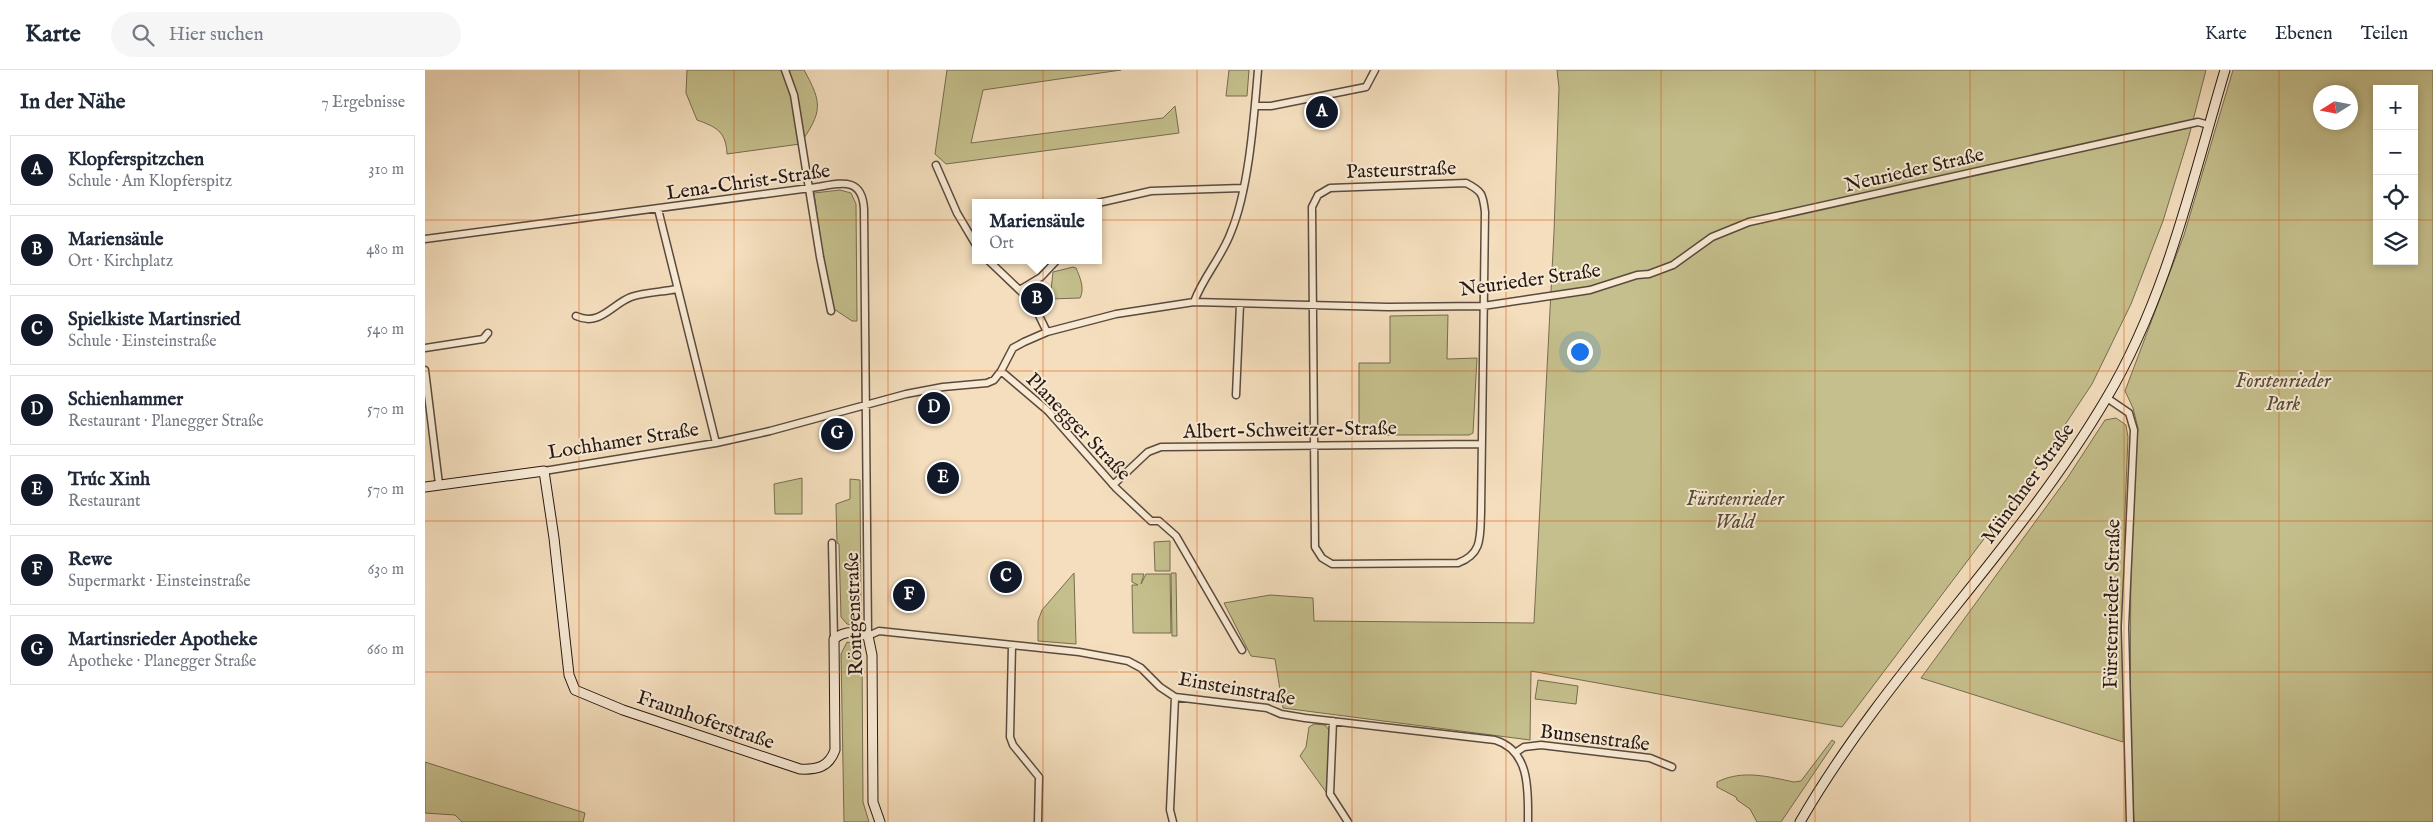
<!DOCTYPE html>
<html lang="de">
<head>
<meta charset="utf-8">
<style>
  body { margin:0; font-family:"IM FELL English",serif; background:#f6f6f7; color:#1f2937 }
  .controls { position:absolute; right:15px; top:15px; display:grid; overflow:hidden; border-radius:0px; box-shadow:0 2px 8px #0003 }
  .controls button { width:45px; height:45px; display:grid; place-items:center; padding:0; border:0; border-bottom:1px solid #e0e1e3; background:#fff; color:#1f2937; font:25px sans-serif }
  .compass { position:absolute; left:1888px; top:15px; width:45px; height:45px; border-radius:50%; background:#fff; box-shadow:0 2px 8px #0003; rotate:259deg }
  .you { position:absolute; left:1154px; top:281px; width:18px; height:18px; margin:-12px; border:4px solid #fff; border-radius:50%; background:#1a73e8; box-shadow:0 0 0 8px #1a73e833 }
  .badge { display:grid; place-items:center; width:32px; height:32px; border-radius:50%; background:#111827; color:#fff; font-size:16px; font-weight:700 }
  .pin { position:absolute; translate:-50% -50%; border:2px solid #fff; box-shadow:0 1px 5px #0006 }
  .popup { position:absolute; left:547px; top:129px; width:130px; height:65px; box-sizing:border-box; display:grid; place-content:center; border-radius:0px; background:#fff; filter:drop-shadow(0 1px 4px #0005); font-size:16px; white-space:nowrap; color:#747a83 }
  .popup b { font-size:19px; color:#1f2937 }
  .popup::after { content:''; position:absolute; left:50%; top:100%; margin-left:-10px; border:10px solid transparent; border-top-color:#fff }
  .list { margin:0; padding:0; list-style:none }
  h2 { display:flex; justify-content:space-between; align-items:center; height:65px; margin:0; padding:0 20px; font-size:21px }
  h2 small { font-size:16px; font-weight:400; color:#747a83 }
  .list li { display:grid; grid-template-columns:32px 1fr auto; gap:15px; align-items:center; box-sizing:border-box; height:70px; margin:0 10px 10px; padding:0 10px; border:1px solid #e0e1e3; border-radius:0px }
  .list b { display:block; font-size:19px; white-space:nowrap }
  .list p { margin:0; font-size:16px; white-space:nowrap; color:#747a83 }
  .list em { font-size:16px; font-style:normal; color:#747a83 }
  .icon { flex:none; width:28px; height:28px; fill:none; stroke:currentColor; stroke-width:2; stroke-linecap:round; stroke-linejoin:round }
  .map { position:relative; flex:none; width:2008px; height:752px; overflow:hidden }
  header { display:flex; align-items:center; gap:30px; box-sizing:border-box; height:70px; padding:0 25px; background:#fff; border-bottom:1px solid #e0e1e3 }
  header strong { font-size:24px }
  nav { display:flex; gap:28px; margin-inline-start:auto; font-size:18px }
  .search { width:350px; height:45px; background:#f6f6f7; display:flex; align-items:center; gap:12px; box-sizing:border-box; padding:0 18px; border-radius:28px; color:#747a83; font-size:19px }
  main { display:flex }
  aside { flex:1; background:#fff }
  .map>svg:first-child { display:block }
</style>
</head>
<body>
<header>
<strong>Karte</strong>
<div class="search"><svg class="icon" aria-label="search" viewBox="0 0 24 24"><circle cx="10" cy="10" r="6"/><path d="M15 15l6 6"/></svg>Hier suchen</div>
<nav><a>Karte</a><a>Ebenen</a><a>Teilen</a></nav>
</header>
<main>
<aside>
<h2>In der Nähe<small>7 Ergebnisse</small></h2>
<ul class="list">
<li><span class="badge">A</span><div><b>Klopferspitzchen</b><p>Schule · Am Klopferspitz</p></div><em>310 m</em></li>
<li><span class="badge">B</span><div><b>Mariensäule</b><p>Ort · Kirchplatz</p></div><em>480 m</em></li>
<li><span class="badge">C</span><div><b>Spielkiste Martinsried</b><p>Schule · Einsteinstraße</p></div><em>540 m</em></li>
<li><span class="badge">D</span><div><b>Schienhammer</b><p>Restaurant · Planegger Straße</p></div><em>570 m</em></li>
<li><span class="badge">E</span><div><b>Trúc Xinh</b><p>Restaurant</p></div><em>570 m</em></li>
<li><span class="badge">F</span><div><b>Rewe</b><p>Supermarkt · Einsteinstraße</p></div><em>630 m</em></li>
<li><span class="badge">G</span><div><b>Martinsrieder Apotheke</b><p>Apotheke · Planegger Straße</p></div><em>660 m</em></li>
</ul>
</aside>
<div class="map">
<svg width="2008" height="752" viewBox="0 0 2008 752">
  <rect width="100%" height="100%" fill="#f4debd"/>
  <filter id="stains"><feTurbulence type="fractalNoise" baseFrequency=".004" numOctaves="4"/><feColorMatrix values="0 0 0 0 .2 0 0 0 0 .09 0 0 0 0 .02 0 0 0 .5 -.17"/></filter>
  <radialGradient id="worn" r=".72"><stop offset=".6" stop-color="#630" stop-opacity="0"/><stop offset="1" stop-color="#630" stop-opacity=".3"/></radialGradient>
  <!-- green -->
  <path fill="#c4bf8c" stroke="#766c50" fill-rule="evenodd" d="M262,0H379C398,34 397,42 375,74L302,84C301,61 291,57 272,50L261,23Z
    M522,0H696L558,20L546,73L738,48L750,36L754,63L521,94L510,84Z
    M804,0H824L822,26H801Z
    M1132,0H1781L1764,66L1738,151L1706,234L1667,314L1602,412L1417,657L1106,601L1105,670L858,638L850,589L826,586L799,533L845,525L888,528L889,551L1109,553L1129,162L1134,18Z
    M1808,0H2008V752H1709L1705,671L1706,465L1713,358L1708,338L1700,321L1759,165ZM1952,19H1989V191H1952ZM1896,22H1926V52H1896Z
    M415,120L426,123L431,134L432,251H427L409,239L399,193L389,123Z
    M648,197L651,198C655,207 660,219 655,228L625,229L628,202Z
    M1023,245L1022,289L1052,288L1048,363L1044,365H934V293H965V246Z
    M1691,348L1701,355L1703,367L1700,441L1698,672L1496,608L1643,407L1680,350Z
    M377,408V444H350L349,414Z
    M425,409L435,410L436,549L428,555L422,554L416,547L414,474L412,473L411,434L425,429Z
    M745,471V501H730L729,472Z
    M649,503L651,574L613,571V551L617,540Z
    M746,503H751L752,566H747Z
    M707,504H719L716,514L721,504H745L746,563H708L707,515H713L707,512Z
    M422,572L433,574L437,584L438,732L444,752H419L416,584Z
    M1113,610L1153,616L1151,634L1110,629Z
    M889,654L900,655L904,660L903,718L901,722L875,686L881,677L884,657Z
    M1407,670L1410,672L1356,752H1332L1325,739L1312,730L1311,727L1292,717V712C1318,699 1344,707 1369,712L1376,711Z
    M0,692L160,743L158,752H37L30,745L0,743Z"/>
  <g fill="none" stroke-linecap="round" stroke-linejoin="round">
    <!-- street casing -->
    <g stroke="#5a4a3e" stroke-width="9">
      <path id="street" d="M360,0L369,25L395,187L406,241
        M830,36H846L941,17L950,0
        M511,95L532,143L551,175
        M1041,113C1057,121 1058,124 1060,142L1056,442C1055,466 1058,484 1033,493L907,494L897,488L890,477L887,137L893,125L905,118Z
        M673,133L726,121L817,118
        M233,139L291,373
        M0,169L385,118C411,115 437,103 439,139L443,566L454,561L654,582L687,588L703,591L716,598L735,617L750,627L842,638L856,644L880,648L1070,670C1106,681 1103,722 1103,752
        M563,190L608,233L622,262
        M596,219L616,207L632,190
        M769,232C778,207 797,187 806,162C824,119 829,47 833,0
        M151,246C175,257 187,234 206,227C220,222 238,222 252,219
        M0,278L58,269L63,263
        M0,300L14,414
        M576,301L623,341L691,418L726,451H734L751,466L817,580
        M811,325L815,234
        M1682,328L1704,343L1709,360L1700,557L1705,752
        M119,401L291,373L345,361L481,324L518,317L562,313L569,310L576,301L588,278L599,272L622,262L691,244L769,232L963,237L1058,236L1165,220L1212,205L1224,204L1248,195L1287,167L1324,152L1773,52L1784,55
        M688,415L723,382L736,377L1056,374
        M407,473L409,569
        M587,575L585,667L588,675L614,707L613,752
        M908,651L905,724L923,752
        M1090,683L1099,677L1116,675L1225,688L1247,697
        M748,752L745,740L750,627"/>
    </g>
    <!-- secondary casing -->
    <g stroke="#271914" stroke-width="11">
      <path id="secondary" d="M0,417L119,401L129,468L144,605L150,620L198,640L375,699C392,700 404,697 410,680L409,569C420,560 431,561 443,566L447,585L448,732L455,752
        M1375,752C1462,601 1592,480 1681,329C1741,229 1767,111 1800,0"/>
    </g>
    <!-- street -->
    <use href="#street" stroke="#f8ead4" stroke-width="6"/>
    <!-- secondary -->
    <use href="#secondary" stroke="#f8ead4" stroke-width="9"/>
  </g>
  <!-- grid -->
  <path fill="none" stroke="#d5530d" stroke-width="1" stroke-opacity="0.55" d="M154,0V752M309,0V752M463,0V752M618,0V752M772,0V752M927,0V752M1081,0V752M1236,0V752M1390,0V752M1545,0V752M1699,0V752M1854,0V752M0,150H1952M1989,150H2008M0,301H2008M0,451H2008M0,602H2008"/>
  <g text-anchor="middle" stroke-width="4" stroke-linejoin="round" paint-order="stroke">
    <!-- street labels -->
    <g font-size="20" fill="#271914" stroke="#f8ead4">
      <text transform="translate(976 99) rotate(-2)" y="7">Pasteurstraße</text>
      <text transform="translate(1489 99) rotate(-13)" y="7">Neurieder Straße</text>
      <text transform="translate(323 111) rotate(-8)" y="7">Lena-Christ-Straße</text>
      <text transform="translate(1105 209) rotate(-8)" y="7">Neurieder Straße</text>
      <text transform="translate(654 356) rotate(46)" y="7">Planegger Straße</text>
      <text transform="translate(865 359) rotate(-1)" y="7">Albert-Schweitzer-Straße</text>
      <text transform="translate(198 370) rotate(-9)" y="7">Lochhamer Straße</text>
      <text transform="translate(1602 413) rotate(-54)" y="7">Münchner Straße</text>
      <text transform="translate(1686 534) rotate(-89)" y="7">Fürstenrieder Straße</text>
      <text transform="translate(428 544) rotate(-92)" y="7">Röntgenstraße</text>
      <text transform="translate(812 618) rotate(10)" y="7">Einsteinstraße</text>
      <text transform="translate(281 649) rotate(19)" y="7">Fraunhoferstraße</text>
      <text transform="translate(1170 667) rotate(7)" y="7">Bunsenstraße</text>
    </g>
    <!-- park labels -->
    <g font-size="20" font-style="italic" fill="#564b38" stroke="#f8ead4">
      <text x="1858" y="317">Forstenrieder<tspan x="1858" dy="23">Park</tspan></text>
      <text x="1310" y="435">Fürstenrieder<tspan x="1310" dy="23">Wald</tspan></text>
    </g>
  </g>
  <rect width="100%" height="100%" filter="url(#stains)"/>
  <rect width="100%" height="100%" fill="url(#worn)"/>
</svg>
<div class="controls">
<button>+</button>
<button>−</button>
<button><svg class="icon" aria-label="locate" viewBox="0 0 24 24"><circle cx="12" cy="12" r="6"/><path d="M12 2v4M12 18v4M2 12h4M18 12h4"/></svg></button>
<button><svg class="icon" aria-label="layers" viewBox="0 0 24 24"><path d="M12 4l9 5-9 5-9-5zM3 14l9 5 9-5"/></svg></button>
</div>
<svg class="compass" viewBox="-18 -18 36 36"><path d="M0-13l5 13h-10z" fill="#e53935"/><path d="M0 13l5-13h-10z" fill="#747a83"/></svg>
<div class="you"></div>
<div class="pin badge" style="left:897px;top:42px">A</div>
<div class="pin badge" style="left:612px;top:229px">B</div>
<div class="popup"><b>Mariensäule</b>Ort</div>
<div class="pin badge" style="left:581px;top:507px">C</div>
<div class="pin badge" style="left:509px;top:338px">D</div>
<div class="pin badge" style="left:518px;top:408px">E</div>
<div class="pin badge" style="left:484px;top:525px">F</div>
<div class="pin badge" style="left:412px;top:364px">G</div>
</div>
</main>
</body>
</html>
